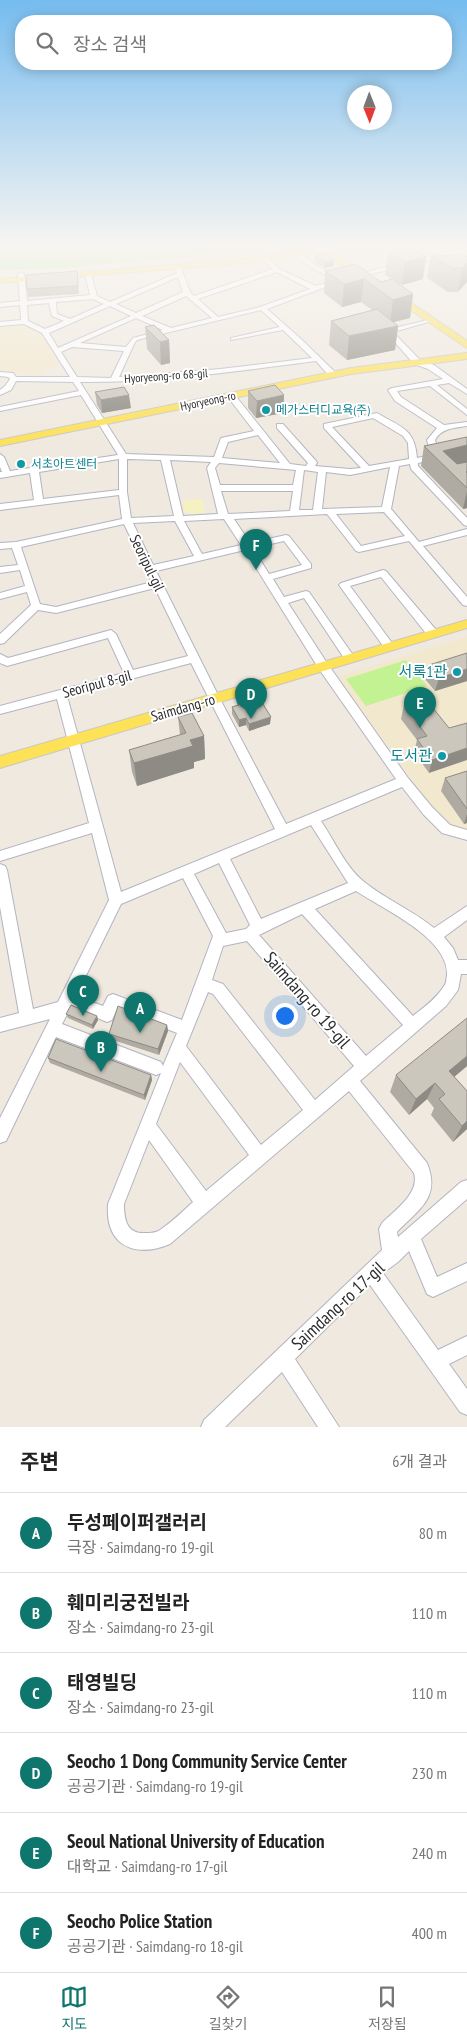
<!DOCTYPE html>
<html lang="ko">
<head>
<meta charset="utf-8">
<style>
  body { margin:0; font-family:"PT Sans Narrow","Noto Sans KR",sans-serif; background:#f6f6f6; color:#222 }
  .compass { position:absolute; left:347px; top:85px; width:45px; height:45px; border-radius:50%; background:#fff; box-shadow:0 2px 12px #0003; rotate:179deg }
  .you { position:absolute; left:284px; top:1015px; width:18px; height:18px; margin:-12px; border:4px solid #fff; border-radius:50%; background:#1a73e8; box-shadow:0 0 0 8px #1a73e833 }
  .badge { display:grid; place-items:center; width:32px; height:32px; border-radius:50%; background:#0f766e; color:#fff; font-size:16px; font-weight:700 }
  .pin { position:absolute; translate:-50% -41px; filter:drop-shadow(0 1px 2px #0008) }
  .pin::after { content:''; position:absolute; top:26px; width:18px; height:15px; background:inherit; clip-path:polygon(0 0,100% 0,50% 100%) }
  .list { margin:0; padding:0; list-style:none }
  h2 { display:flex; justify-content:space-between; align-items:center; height:65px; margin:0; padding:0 20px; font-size:21px }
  h2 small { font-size:16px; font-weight:400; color:#767676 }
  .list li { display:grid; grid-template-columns:32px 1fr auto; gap:15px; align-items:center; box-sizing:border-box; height:80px; padding:0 20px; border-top:1px solid #e0e0e0 }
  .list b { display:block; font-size:19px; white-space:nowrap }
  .list p { margin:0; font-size:16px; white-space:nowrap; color:#767676 }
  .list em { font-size:16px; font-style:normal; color:#767676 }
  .icon { flex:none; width:28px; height:28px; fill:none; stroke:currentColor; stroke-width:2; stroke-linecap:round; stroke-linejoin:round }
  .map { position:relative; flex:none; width:467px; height:1427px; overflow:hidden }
  .search { position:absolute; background:#fff; box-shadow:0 2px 12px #0003; left:15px; right:15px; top:15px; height:55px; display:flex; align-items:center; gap:12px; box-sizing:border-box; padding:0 18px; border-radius:20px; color:#767676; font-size:19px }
  .sheet { height:545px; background:#fff }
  nav { display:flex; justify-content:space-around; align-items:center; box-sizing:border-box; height:70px; border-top:1px solid #e0e0e0; background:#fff; font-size:14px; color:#767676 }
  nav a { display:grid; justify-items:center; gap:2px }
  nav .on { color:#0f766e }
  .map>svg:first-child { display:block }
</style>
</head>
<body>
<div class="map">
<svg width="467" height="1427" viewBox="0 0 467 1427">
  <rect width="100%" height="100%" fill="#efe9df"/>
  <!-- education -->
  <path fill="#f2e8cd" d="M23,324L41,333L60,365L44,370L43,376L0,371V326Z
    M467,637V832L448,826L443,821L337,677Z"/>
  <!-- green -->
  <path fill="#aeea97" d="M0,248H278L64,268L0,270Z"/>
  <!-- sand -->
  <path fill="#f6f1c0" d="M202,499L205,513L191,514L184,511L182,501Z"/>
  <!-- pitch -->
  <path fill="#c3f292" d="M406,660L427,686L366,706L346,679Z"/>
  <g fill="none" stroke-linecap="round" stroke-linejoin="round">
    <!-- minor casing -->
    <g stroke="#b3b4c2" stroke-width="2">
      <path id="minor" d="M462,248H467V251L354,278L351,276Z
        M298,252L316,266L342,279L339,282L267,309L300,338L336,373V377H330L316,361C238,371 159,383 80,382L126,454L214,457L221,438L254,431L227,396L231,394H234L290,464L306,466L308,463L277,428V424H283L316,461L317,463L315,466L350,469L361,468L324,428V424L377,413C400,427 415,428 417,458L431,455L427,440L437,428L395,401L388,390L392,388L443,379L428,369L414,364L386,332V330L432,319V321L393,332L420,360L434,365L467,389V394L449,383L437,385L467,409V415L430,386L397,391L401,397L444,425L467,422V426C454,428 442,428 435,440L440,457L439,459L418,463V466L467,518V526L464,525L411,469L410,464L399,466L391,509L419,542L467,529V535L423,546L467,597V606L463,605L409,541L359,552L356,551L327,514L234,519L250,543L286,535L289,536L311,564V568L273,579L284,597L306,591L309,592L355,658L350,662L346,661L304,598L288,603L327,663L408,778L432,807L450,825L467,830V840L442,833L424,815L402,787L321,821C334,840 345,866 363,881C385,899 412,910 434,928L467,906V920L444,937L453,948L458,960H467V974H461L458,990L446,1006L360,1081L427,1163C441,1198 419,1209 397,1232L398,1237L461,1182L467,1180V1199L421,1239L437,1277L467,1263V1281L433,1297L427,1294L409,1251L398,1262L383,1273L438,1350L467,1336V1355L449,1364L467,1389V1415L460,1412L370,1285L295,1359L339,1427H318L282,1372L225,1427H201L204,1420L382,1250L379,1229L382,1223C395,1210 420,1193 414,1173L349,1091L170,1244C134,1259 105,1245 108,1204L161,1073L156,1075L56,1037L6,1141L0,1143V1118L50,1019L0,1032V1018L19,1013L0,907V864L5,866L7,870L33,1009L58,1002L109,900L92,833L0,861V851L89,823L57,699L0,714V706L124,673L108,638L7,666L0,663V654L8,658L111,630L116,634L133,670L188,656L155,588L56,613L38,610L4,643L0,644V634L31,605L27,592L0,599V593L25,586L20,570L0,573V567L18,565L12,548L0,549V543L16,542L122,519L119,495L0,510V504L34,500L30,473L0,478V472H2L0,467V454L4,457L10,471L118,455L81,395L0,411V407L79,391L73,382L16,381L11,390L0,395V390L5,386L10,379L8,377L0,376V372L13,373L16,377H70L42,333L24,324L0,326V322L21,320L20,305L0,307V303L20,301L18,274L21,272L24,274L27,301L90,295L85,274L88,272L91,274L97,296L110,302L177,273L175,268L178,266L181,268L190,292L194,296L273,269L263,259L266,257L279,269L316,286L335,280L312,268L296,255L295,254ZM277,272L310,289L260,307L218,317L198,299ZM178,277L183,292L136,313L116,304ZM186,296L212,318L171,328L142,316ZM93,299L104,304L70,319L57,314L56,302ZM49,303L52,316L64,321L45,329L28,321L27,305ZM110,306L131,316L58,348L49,333ZM261,310L280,327L231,338V340L283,330L312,358L220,369L119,377L134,344L137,340ZM136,318L163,330L133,338L126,347L80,343ZM72,347L124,351L111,378L77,377L61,352ZM373,418L403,436L408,443L409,459L369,466L332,427ZM258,435L280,463L222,458L228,442ZM119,459V490L43,499L39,472ZM127,459L161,460L174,516L131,518L127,492ZM170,460L211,462L207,468L218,514L183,516ZM219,463L296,470L293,485H220L215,468ZM390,467L382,507L322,509L326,472L350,475ZM304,470L318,472L313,510H299ZM221,491H293L290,511L228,514ZM384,512L405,536L361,546L336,514ZM224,519L241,545L202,554L184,521ZM175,521L194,556L153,565L133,523ZM124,524L152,582L56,607L40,604L21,547ZM284,541L302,565L269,574L253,548ZM245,550L319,669L396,779L286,824L220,699L156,571ZM191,663L275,829L121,892L67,696ZM311,825L348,883L261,919L230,859ZM219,863L250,925L246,929L226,933L194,874ZM183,878L213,936L182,1020L113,994L108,996L103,1006L76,996L121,904ZM356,891C383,909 449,938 447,975C446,979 447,983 444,986C437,998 424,1007 413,1016L315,909ZM302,914L403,1025L366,1056L259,935ZM247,941L354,1066L315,1100L223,984L212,980L223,946ZM208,992L213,994L303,1110L261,1145L186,1046ZM71,1007L107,1022L112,1020L117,1009L177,1033L163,1066L161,1062L62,1024ZM180,1062L249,1155L206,1191L156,1124ZM149,1140L193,1202C183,1211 172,1222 160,1230C156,1233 150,1233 145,1233C127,1234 124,1220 124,1204Z
        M383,570L386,571L437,631L438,634L437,637H429L381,577L350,586L395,647L390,651L386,650L339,585L341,583Z"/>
    </g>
    <!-- major casing -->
    <g stroke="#c8c8c8" stroke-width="2">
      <path id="major" d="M318,248H338L329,251L368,276L361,278L321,252L256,262L0,283V279L256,258Z
        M394,295H400L467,341V348L394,299Z
        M467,353V359L351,374L0,446V440L351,368Z
        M467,620V628L0,768V756Z"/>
    </g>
    <!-- minor -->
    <use href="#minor" fill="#fff" fill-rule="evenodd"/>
    <!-- major -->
    <use href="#major" fill="#fde157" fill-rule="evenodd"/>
  </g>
  <!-- wall -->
  <path fill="#afaba3" d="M406,248L423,279L402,285L385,275L388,253Z
    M431,255L467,256L458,292H448L427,278Z
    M315,256L334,260V266L325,268L314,262Z
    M77,271L79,294L28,297L27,289Z
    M325,271L381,282L413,294L410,318L393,322L398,326L395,350L347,360L329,345L331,321L372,310L361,302L342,307L324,293Z
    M145,327L169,340L170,363L161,365L147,349Z
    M248,391L284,395L283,413L256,418L248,408Z
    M95,392L131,408L102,413L97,405Z
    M467,437V508L463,509L421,466L424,446Z
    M467,653V681L435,691L425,679L429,665Z
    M237,702L270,724L249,731L246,725L239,727L232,714V707L237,705Z
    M404,705L449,728L429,773L414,752L417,740L401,719Z
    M178,717L204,736L205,759L194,762V768L137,786L132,772L129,750L180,735Z
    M467,771V823L464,824L441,791L445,778Z
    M66,1014L97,1016L98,1020L93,1029L68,1018Z
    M167,1025L168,1031L159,1055L110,1039L109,1034Z
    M48,1058L151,1075L152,1080L145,1100L50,1063Z
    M467,1066L454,1077L467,1091V1129L453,1142L431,1115L434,1108L427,1099L409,1115L390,1092L396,1075Z"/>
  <!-- shaded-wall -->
  <path fill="#8e8b84" d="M426,257L423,279L402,285L405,262Z
    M334,260V266L325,268V262Z
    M467,263V282L458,292L462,268Z
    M364,279L361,302L342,307L344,284Z
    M413,294L410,318L390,323L393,300Z
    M398,326L395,350L347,360L349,336Z
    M169,340L170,363L161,365L160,342Z
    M129,395L131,408L102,413L101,400Z
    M284,395L283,413L256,418L257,401Z
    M467,445V465L448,469L443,451Z
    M467,491V508L463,509Z
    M467,669V681L435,691L439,678Z
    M271,717L270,724L249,731V724Z
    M246,718V725L239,727V720Z
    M204,736L205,759L194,762V768L137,786L134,763L190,740Z
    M467,748V760L429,773L432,760Z
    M467,814V823L464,824Z
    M97,1016L98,1020L93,1029L92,1025Z
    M167,1025L168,1031L159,1055L158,1049Z
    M467,1056V1066L441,1088L449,1071Z
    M151,1075L152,1080L145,1100L144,1095Z
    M435,1083L427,1099L409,1115L416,1099Z
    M467,1121V1129L453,1142L462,1126Z"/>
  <!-- building -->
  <path fill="#cbc7bd" stroke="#8e8b84" d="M406,248H411L426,257L405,262L388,253Z
    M326,254L334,260L325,262L315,256Z
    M431,255L467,256V263L462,268H452Z
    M356,264L381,282L392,279L413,294L393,300L364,279L344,284L325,271Z
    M77,271L78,286L27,289L26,275Z
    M377,309L398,326L349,336L331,321Z
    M154,325L169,340L160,342L145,327Z
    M275,385L284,395L257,401L248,391Z
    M124,387L129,395L101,400L95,392Z
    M467,437V445L443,451L457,464L467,462V471L466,472L467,473V488L424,446Z
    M467,653V669L439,678L429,665Z
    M258,696L271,717L249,724L246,718L239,720L232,707L239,705L237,702Z
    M425,698L449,728L467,723V748L432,760L417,739L427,736L404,705Z
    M192,713L204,736L190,740L193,746L134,763L129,750L186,733L178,717Z
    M467,771V809L445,778Z
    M71,1005L97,1016L92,1025L66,1014Z
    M118,1006L167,1025L158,1049L109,1034Z
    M467,1018V1056L449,1071L467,1091V1121L462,1126L439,1099L445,1094L435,1083L416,1099L396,1075Z
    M56,1039L151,1075L144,1095L48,1058Z"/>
  <!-- sky -->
  <linearGradient id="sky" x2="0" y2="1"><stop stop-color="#75bcef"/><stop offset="0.55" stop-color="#f8f5f1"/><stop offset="1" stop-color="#f8f5f1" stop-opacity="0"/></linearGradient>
  <rect width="467" height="448" fill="url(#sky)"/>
  <!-- markers -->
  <g fill="#0f9aa8" stroke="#fff" stroke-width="2">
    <circle cx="266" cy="410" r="5"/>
    <circle cx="21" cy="464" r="5"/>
    <circle cx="457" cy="672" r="5"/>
    <circle cx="442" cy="756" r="5"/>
  </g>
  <g text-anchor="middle" stroke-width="4" stroke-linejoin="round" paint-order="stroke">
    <!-- far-street labels -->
    <g font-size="12" fill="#2d2d2d" stroke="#fff">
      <text transform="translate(166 376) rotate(-4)" y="4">Hyoryeong-ro 68-gil</text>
      <text transform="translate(208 401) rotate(-12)" y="4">Hyoryeong-ro</text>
    </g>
    <!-- far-culture labels -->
    <g font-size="12" fill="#0d838f" stroke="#fff" text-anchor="start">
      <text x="276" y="414">메가스터디교육(주)</text>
      <text x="31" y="468">서초아트센터</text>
    </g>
    <!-- street labels -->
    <g font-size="15" fill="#2d2d2d" stroke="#fff">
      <text transform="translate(147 563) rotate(64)" y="5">Seoripul-gil</text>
      <text transform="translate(97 684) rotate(-15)" y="5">Seoripul 8-gil</text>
      <text transform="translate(183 708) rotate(-16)" y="5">Saimdang-ro</text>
    </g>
    <!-- culture labels -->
    <g font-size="15" fill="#0d838f" stroke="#fff" text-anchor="end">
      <text x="447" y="677">서록1관</text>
      <text x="432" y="761">도서관</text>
    </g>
    <!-- near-street labels -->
    <g font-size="18" fill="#2d2d2d" stroke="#fff">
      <text transform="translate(307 1000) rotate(49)" y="6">Saimdang-ro 19-gil</text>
      <text transform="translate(338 1306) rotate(-43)" y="6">Saimdang-ro 17-gil</text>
    </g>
  </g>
</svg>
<svg class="compass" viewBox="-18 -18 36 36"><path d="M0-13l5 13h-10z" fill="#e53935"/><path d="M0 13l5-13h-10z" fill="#767676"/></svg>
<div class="you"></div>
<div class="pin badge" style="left:140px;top:1033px">A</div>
<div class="pin badge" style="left:101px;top:1072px">B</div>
<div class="pin badge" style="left:83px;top:1016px">C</div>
<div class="pin badge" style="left:251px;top:719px">D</div>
<div class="pin badge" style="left:420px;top:728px">E</div>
<div class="pin badge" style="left:256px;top:570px">F</div>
<div class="search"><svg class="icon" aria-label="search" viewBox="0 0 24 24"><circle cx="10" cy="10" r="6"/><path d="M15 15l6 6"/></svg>장소 검색</div>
</div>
<section class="sheet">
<h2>주변<small>6개 결과</small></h2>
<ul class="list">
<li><span class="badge">A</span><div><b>두성페이퍼갤러리</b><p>극장 · Saimdang-ro 19-gil</p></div><em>80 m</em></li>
<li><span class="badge">B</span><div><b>훼미리궁전빌라</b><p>장소 · Saimdang-ro 23-gil</p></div><em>110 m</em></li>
<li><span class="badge">C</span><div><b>태영빌딩</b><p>장소 · Saimdang-ro 23-gil</p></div><em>110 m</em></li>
<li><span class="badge">D</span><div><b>Seocho 1 Dong Community Service Center</b><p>공공기관 · Saimdang-ro 19-gil</p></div><em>230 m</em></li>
<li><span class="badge">E</span><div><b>Seoul National University of Education</b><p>대학교 · Saimdang-ro 17-gil</p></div><em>240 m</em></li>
<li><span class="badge">F</span><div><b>Seocho Police Station</b><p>공공기관 · Saimdang-ro 18-gil</p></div><em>400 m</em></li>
</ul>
</section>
<nav>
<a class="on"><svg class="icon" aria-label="map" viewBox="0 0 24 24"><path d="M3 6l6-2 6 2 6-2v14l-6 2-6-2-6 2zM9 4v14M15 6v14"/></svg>지도</a>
<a><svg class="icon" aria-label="directions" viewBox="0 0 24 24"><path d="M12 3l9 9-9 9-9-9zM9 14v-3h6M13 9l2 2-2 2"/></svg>길찾기</a>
<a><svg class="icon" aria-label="saved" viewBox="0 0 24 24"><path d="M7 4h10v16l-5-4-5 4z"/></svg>저장됨</a>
</nav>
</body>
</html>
